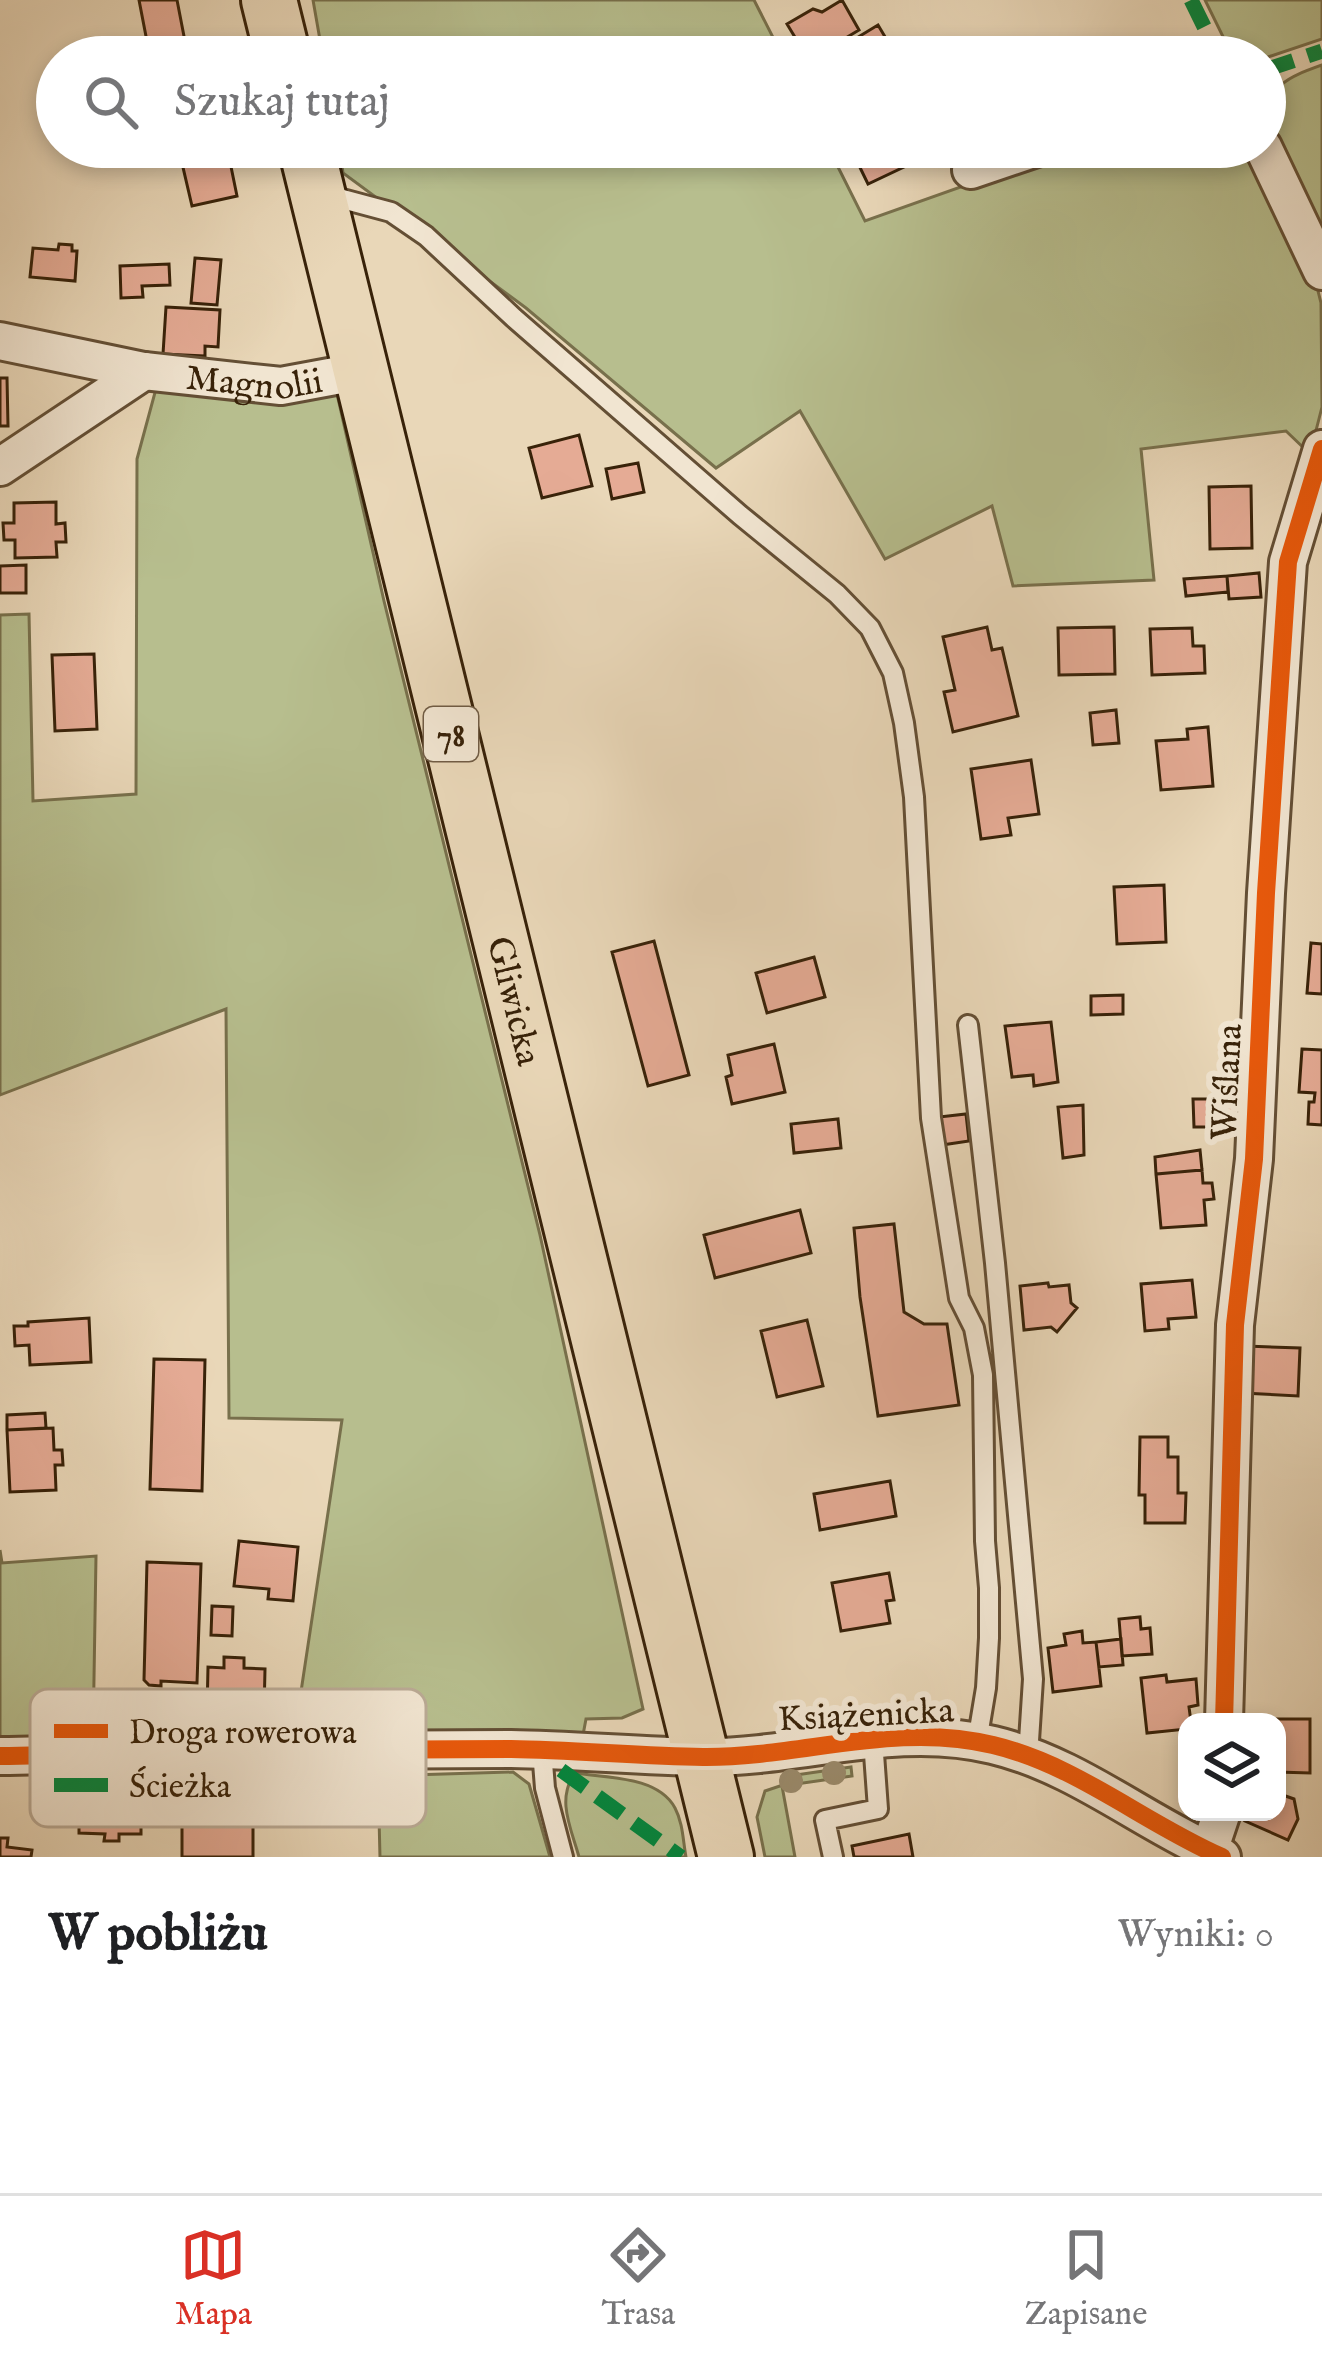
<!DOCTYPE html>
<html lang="pl">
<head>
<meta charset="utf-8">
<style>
  body { margin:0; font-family:"IM FELL English",serif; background:#f6f6f6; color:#202124 }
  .controls { position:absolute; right:36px; bottom:36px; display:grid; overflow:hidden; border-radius:24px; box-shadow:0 6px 18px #0003 }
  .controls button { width:108px; height:108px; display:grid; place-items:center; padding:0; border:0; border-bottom:3px solid #e0e0e0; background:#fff; color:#202124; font:60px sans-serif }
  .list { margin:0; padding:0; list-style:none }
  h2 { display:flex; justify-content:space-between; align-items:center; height:156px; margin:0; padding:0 48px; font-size:51px }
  h2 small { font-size:39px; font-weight:400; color:#757577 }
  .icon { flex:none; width:66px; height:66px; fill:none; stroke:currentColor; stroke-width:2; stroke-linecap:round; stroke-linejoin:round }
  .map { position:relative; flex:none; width:1322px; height:1857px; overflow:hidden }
  .search { position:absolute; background:#fff; box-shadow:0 6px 18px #0003; left:36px; right:36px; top:36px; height:132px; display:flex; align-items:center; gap:30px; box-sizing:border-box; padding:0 42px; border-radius:66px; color:#757577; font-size:45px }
  .sheet { height:336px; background:#fff }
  nav { display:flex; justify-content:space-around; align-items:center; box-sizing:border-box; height:168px; border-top:3px solid #e0e0e0; background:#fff; font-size:33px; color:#757577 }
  nav a { display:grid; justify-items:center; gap:6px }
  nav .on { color:#d93025 }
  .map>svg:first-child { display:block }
</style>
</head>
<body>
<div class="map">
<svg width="1322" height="1857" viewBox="0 0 1322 1857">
  <rect width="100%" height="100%" fill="#e9d7b8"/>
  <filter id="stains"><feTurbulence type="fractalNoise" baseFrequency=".00167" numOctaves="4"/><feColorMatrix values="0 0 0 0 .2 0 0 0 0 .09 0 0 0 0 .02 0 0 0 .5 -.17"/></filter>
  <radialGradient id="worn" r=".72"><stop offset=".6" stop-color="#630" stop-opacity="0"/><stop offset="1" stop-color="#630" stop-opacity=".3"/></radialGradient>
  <!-- green -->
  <path fill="#b7be8e" stroke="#78704c" stroke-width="3" d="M313,0H754L783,57H323Z
    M1205,0H1322V39L1265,58L1233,57Z
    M1322,65V246L1265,124C1270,84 1286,78 1322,65Z
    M339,147H828L865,221L1073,147H1255L1311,263L1321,303L1322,407L1310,454L1286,431L1141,449L1154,580L1013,586L992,506L885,559L800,411L716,468L526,308L343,173Z
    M157,385L337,394L384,601L540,1235L643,1709L622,1718L586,1719L583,1735L294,1738L342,1420L229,1418L226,1009L0,1095V615L29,614L33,801L136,794L137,459Z
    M0,1550L2,1563L96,1556L93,1740L0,1737Z
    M851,1767L852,1776L782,1786L795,1857H765L757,1817L765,1791L783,1785L782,1777Z
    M513,1772L529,1784L550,1857H380L378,1776Z
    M575,1773C607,1778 658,1776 675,1808C683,1823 683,1841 686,1857H579C571,1828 556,1799 575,1773Z"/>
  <!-- building -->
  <path fill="#e5ab95" stroke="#382209" stroke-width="3" d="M139,0H177L188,57H150Z
    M842,0L859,30L814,57H807L787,24L813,9L822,12Z
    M878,25L897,57H858L850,42Z
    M178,147H226L228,152L182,163Z
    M850,147H901L898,148L906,166L868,184Z
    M228,152L237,196L192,206L182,163Z
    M59,244L72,245V251H77L75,281L30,277L33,248L58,250Z
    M195,258L221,260L217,305L191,303Z
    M169,264L170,285L142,286L143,297L121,298L120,266Z
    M166,307L220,310L218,347L205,346V356L163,354Z
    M0,378H7L8,426H0Z
    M579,435L592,486L542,498L529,448Z
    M638,463L644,492L612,499L606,469Z
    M1251,486L1252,548L1210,549L1209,487Z
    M56,502V524L65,523L66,542H56L57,557L15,558V540H4L3,523H14V503Z
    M26,565V593H0V566Z
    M1259,573L1261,597L1229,599L1227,576Z
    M1227,576L1228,592L1186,596L1184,579Z
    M987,627L992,650L1002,648L1018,716L953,732L944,692L955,690L943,637Z
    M1114,627L1115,674L1059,675L1058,628Z
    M1192,628L1193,646H1204L1205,673L1152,675L1150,629Z
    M94,654L97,729L55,731L52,655Z
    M1116,710L1119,743L1093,745L1090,713Z
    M1208,727L1213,786L1161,790L1156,741L1188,739L1187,729Z
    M1031,760L1039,814L1008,818L1011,835L981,839L971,769Z
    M1164,885L1166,942L1117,944L1114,887Z
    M654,941L689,1075L648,1086L612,952Z
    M1311,943L1322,944V994L1307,993Z
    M814,957L825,997L767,1013L756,973Z
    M1123,995V1014L1091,1015V996Z
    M1051,1022L1058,1082L1034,1086L1033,1075L1012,1077L1005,1026Z
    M774,1044L785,1092L732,1104L726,1077L732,1075L728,1055Z
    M1302,1049L1322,1050V1125L1308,1124L1309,1102H1314L1315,1093L1299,1092Z
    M1228,1093H1247L1248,1127H1194L1193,1099H1228Z
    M1083,1105L1084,1155L1063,1158L1058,1107Z
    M966,1114L969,1141L942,1145L939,1117Z
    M838,1119L841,1148L794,1153L791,1124Z
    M1200,1150L1202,1170L1156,1174L1155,1157Z
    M1202,1170L1203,1183H1212L1214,1199L1204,1200L1206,1225L1161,1228L1156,1174Z
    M800,1210L811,1253L715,1278L704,1235Z
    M894,1224L904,1312L924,1324H947L959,1405L878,1416L860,1297L854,1228Z
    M1192,1280L1196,1317L1168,1319L1169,1329L1145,1331L1141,1284Z
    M1048,1283L1049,1287L1069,1285L1071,1303L1077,1308L1057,1332L1051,1327L1024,1330L1020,1286Z
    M89,1318L91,1362L30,1365L29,1345L15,1346L14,1326H28V1322Z
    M807,1320L823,1386L777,1397L761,1331Z
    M1245,1346L1300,1348L1298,1396L1243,1393Z
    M154,1359L205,1360L202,1491L150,1489Z
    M45,1413L46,1428L7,1430V1415Z
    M53,1428L54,1450H62L63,1465H55L56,1490L10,1492L7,1430Z
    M1140,1437H1168V1457H1178V1493H1186L1185,1523H1145V1495H1139Z
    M890,1481L896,1516L820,1530L814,1494Z
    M239,1541L298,1547L293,1601L268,1599L269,1589L234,1586Z
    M147,1562L201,1564L197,1683L161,1681V1686L149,1685L144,1680Z
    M889,1573L894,1600L886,1601L890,1623L841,1631L832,1583Z
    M212,1606L233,1607L232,1636L211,1635Z
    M1140,1617L1141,1629L1150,1628L1152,1654L1122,1656L1119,1619Z
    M1082,1631L1083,1643L1096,1642L1101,1686L1053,1692L1048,1648L1066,1645L1064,1634Z
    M1121,1639L1123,1665L1099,1667L1096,1642Z
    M224,1657L244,1658V1668L265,1669L264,1713L207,1712L208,1667L224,1668Z
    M1166,1675L1167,1682L1196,1679L1198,1705L1189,1707L1191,1722H1187V1729L1147,1733L1141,1678Z
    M1249,1719H1310V1773L1277,1772V1722H1249Z
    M79,1785H141V1834H119V1841H104L105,1834L79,1833Z
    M1277,1793L1294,1799L1298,1819L1288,1840L1245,1821L1249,1812H1277Z
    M182,1801H253V1857H182Z
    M909,1834L913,1857H854L852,1846Z
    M0,1838H8L7,1847L32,1850L31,1857H0Z"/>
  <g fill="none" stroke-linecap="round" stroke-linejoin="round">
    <!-- lane casing -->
    <g stroke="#644f35" stroke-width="24">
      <path id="lane" d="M327,198L335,197L391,212L426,236L514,318L740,515L837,594L870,628L893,673L904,723L914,797L931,1118L959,1298L974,1328L983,1375L985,1541L989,1588V1638L986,1688L977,1742
        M968,1025L995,1263L1033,1679L1028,1756
        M542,1750L545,1788L563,1857
        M833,1857L825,1820L878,1809L873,1740"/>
    </g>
    <!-- street casing -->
    <g stroke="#644f35" stroke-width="42">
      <g id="street">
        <path d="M1263,147L1322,271"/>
        <path d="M971,170L1039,147"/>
        <path id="s1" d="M0,341L144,371L281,386L362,371"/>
        <path d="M0,467L144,371"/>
        <path d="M1224,1722L1235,1325L1254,1159L1266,893L1288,562L1322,449"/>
        <path d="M0,1756C170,1753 341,1749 511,1749C575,1750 639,1756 703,1757C800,1758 895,1721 993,1745C1077,1765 1144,1823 1222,1857"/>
        <path d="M1209,1851L1222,1812"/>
      </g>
    </g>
    <!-- primary casing -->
    <g stroke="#382209" stroke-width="60">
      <g id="primary">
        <path d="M269,0L283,57"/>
        <path id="s2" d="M306,147L726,1857"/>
      </g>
    </g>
    <!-- lane -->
    <use href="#lane" stroke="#f1e5d1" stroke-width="18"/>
    <!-- street -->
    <use href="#street" stroke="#f1e5d1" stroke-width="36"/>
    <!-- primary -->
    <use href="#primary" stroke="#e9d7b8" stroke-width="54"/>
    <!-- quiet -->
    <path stroke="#00873e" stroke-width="15" stroke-dasharray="30 15" stroke-linecap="butt" d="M1191,0L1219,57
      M1265,70L1322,51
      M561,1770L681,1857"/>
    <!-- cycleway casing -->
    <g stroke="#f1e5d1" stroke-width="26">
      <path id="cycleway" d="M1224,1722L1235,1325L1254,1159L1266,893L1288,562L1322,449
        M0,1756C170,1753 341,1749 511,1749C575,1750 639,1756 703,1757C800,1758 895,1721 993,1745C1077,1765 1144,1823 1222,1857"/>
    </g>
    <!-- cycleway -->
    <use href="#cycleway" stroke="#e8590c" stroke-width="18"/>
  </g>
  <!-- trees -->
  <g fill="#99896a">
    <circle cx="834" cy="1773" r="12"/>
    <circle cx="791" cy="1781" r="12"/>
  </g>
  <g text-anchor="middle" stroke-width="12" stroke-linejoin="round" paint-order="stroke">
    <!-- shield labels -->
    <rect fill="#f1e5d1" stroke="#705c45" stroke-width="3" x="424" y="707" width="54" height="54" rx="9"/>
    <g font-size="33" font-weight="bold" fill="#382209">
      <text x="451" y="746">78</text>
    </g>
    <!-- street labels -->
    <g font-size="36" fill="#382209" stroke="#f1e5d1">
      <text dy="13" stroke="none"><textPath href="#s1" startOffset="258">Magnolii</textPath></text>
      <text dy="13" stroke="none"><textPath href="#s2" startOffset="879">Gliwicka</textPath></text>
      <text transform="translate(1225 1082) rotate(-87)" y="13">Wiślana</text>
      <text transform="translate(866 1713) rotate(-3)" y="13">Książenicka</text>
    </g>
  </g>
  <!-- legend -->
  <rect x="30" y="1689" width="396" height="138" rx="18" fill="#f1e5d1" stroke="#baaa95" stroke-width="3"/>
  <rect x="54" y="1724" width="54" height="14" fill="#e8590c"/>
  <rect x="54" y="1778" width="54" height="14" fill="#00873e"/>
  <g font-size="33" fill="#382209">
    <text x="129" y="1743">Droga rowerowa</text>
    <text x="129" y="1797">Ścieżka</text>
  </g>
  <rect width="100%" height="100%" filter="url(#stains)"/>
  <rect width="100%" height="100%" fill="url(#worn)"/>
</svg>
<div class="controls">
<button><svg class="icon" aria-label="layers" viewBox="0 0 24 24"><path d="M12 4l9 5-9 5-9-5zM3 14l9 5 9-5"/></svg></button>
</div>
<div class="search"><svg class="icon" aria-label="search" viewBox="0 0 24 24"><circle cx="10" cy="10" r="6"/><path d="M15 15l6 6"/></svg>Szukaj tutaj</div>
</div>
<section class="sheet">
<h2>W pobliżu<small>Wyniki: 0</small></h2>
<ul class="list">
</ul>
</section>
<nav>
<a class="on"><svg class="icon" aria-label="map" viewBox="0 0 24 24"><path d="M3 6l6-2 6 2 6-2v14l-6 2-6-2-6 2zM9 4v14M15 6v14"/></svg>Mapa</a>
<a><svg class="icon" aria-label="directions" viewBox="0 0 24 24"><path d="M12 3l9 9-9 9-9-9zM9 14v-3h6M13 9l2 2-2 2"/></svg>Trasa</a>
<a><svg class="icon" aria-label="saved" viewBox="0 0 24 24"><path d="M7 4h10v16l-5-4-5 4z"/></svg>Zapisane</a>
</nav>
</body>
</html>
